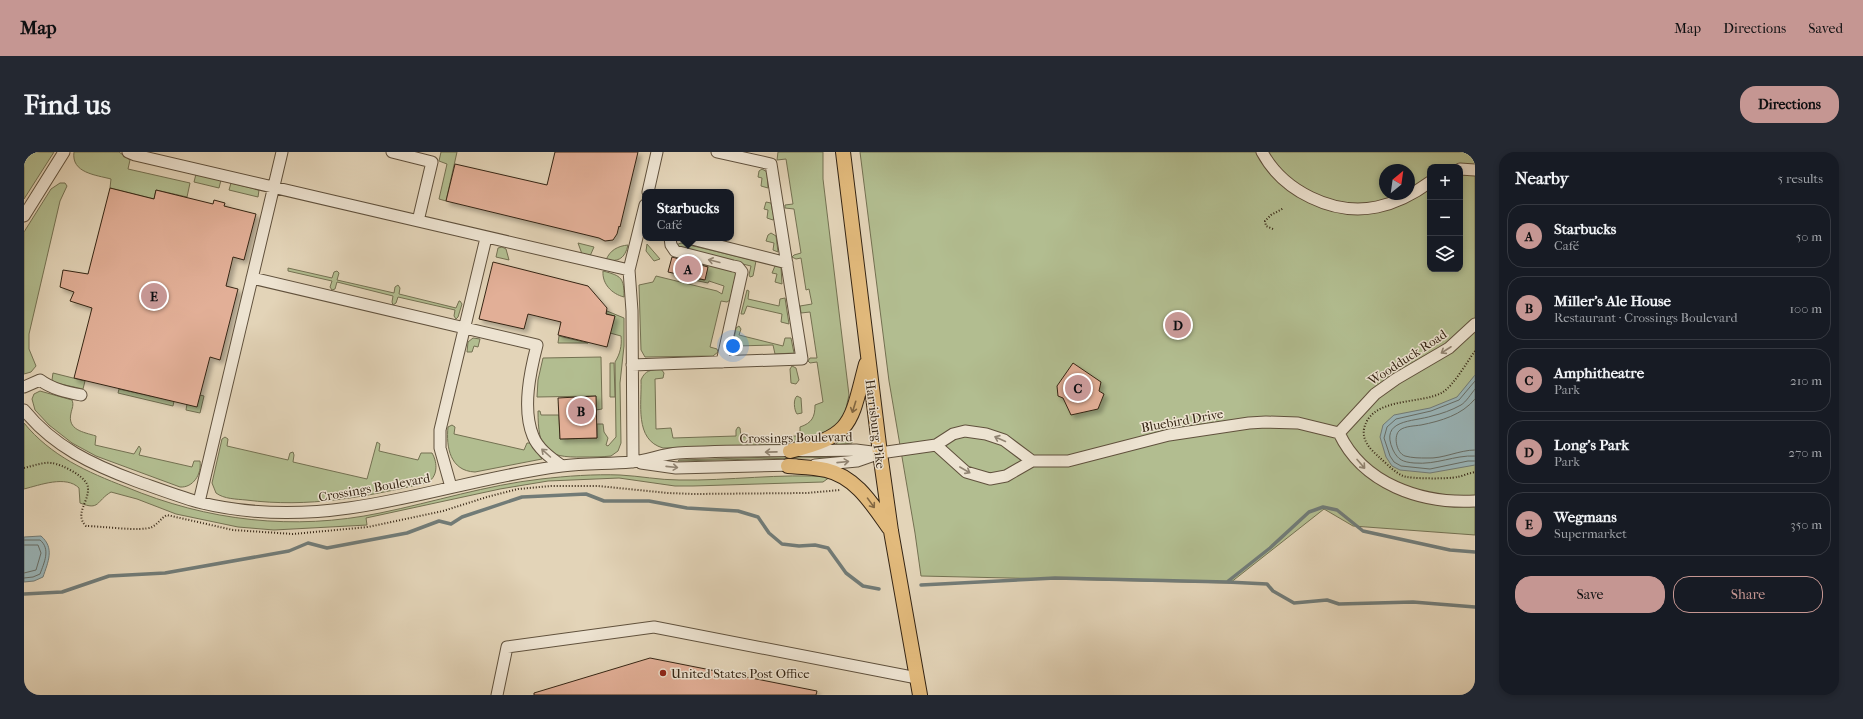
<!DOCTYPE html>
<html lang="en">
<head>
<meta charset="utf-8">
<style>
  body { margin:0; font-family:"IM FELL French Canon",serif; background:#242831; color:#f1f3f6 }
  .controls { position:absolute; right:12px; top:12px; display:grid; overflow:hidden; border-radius:8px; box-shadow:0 2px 6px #0003 }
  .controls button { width:36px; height:36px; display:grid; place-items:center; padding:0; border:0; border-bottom:1px solid #363941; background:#171b24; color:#f1f3f6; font:20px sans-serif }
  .compass { position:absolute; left:1355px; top:12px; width:36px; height:36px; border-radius:50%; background:#171b24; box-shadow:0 2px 6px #0003; rotate:29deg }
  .you { position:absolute; left:709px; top:194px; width:14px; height:14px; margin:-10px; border:3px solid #fff; border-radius:50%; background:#1a73e8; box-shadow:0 0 0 6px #1a73e833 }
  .badge { display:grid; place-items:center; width:26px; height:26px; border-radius:50%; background:#c59692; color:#111; font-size:13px; font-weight:700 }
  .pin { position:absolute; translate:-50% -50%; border:2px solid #fff; box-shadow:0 1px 4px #0006 }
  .popup { position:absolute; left:618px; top:37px; width:92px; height:52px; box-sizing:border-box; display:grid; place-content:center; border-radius:8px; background:#171b24; filter:drop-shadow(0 1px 3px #0005); font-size:13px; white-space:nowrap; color:#9ea1a6 }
  .popup b { font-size:15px; color:#f1f3f6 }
  .popup::after { content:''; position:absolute; left:50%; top:100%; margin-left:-8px; border:8px solid transparent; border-top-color:#171b24 }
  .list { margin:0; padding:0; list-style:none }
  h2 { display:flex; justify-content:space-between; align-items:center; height:52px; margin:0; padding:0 16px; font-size:17px }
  h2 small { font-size:13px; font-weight:400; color:#9ea1a6 }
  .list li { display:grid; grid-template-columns:26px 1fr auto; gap:12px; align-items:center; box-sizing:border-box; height:64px; margin:0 8px 8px; padding:0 8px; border:1px solid #363941; border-radius:16px }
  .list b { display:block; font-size:15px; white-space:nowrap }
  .list p { margin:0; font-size:13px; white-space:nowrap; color:#9ea1a6 }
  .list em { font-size:13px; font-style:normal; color:#9ea1a6 }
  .actions { display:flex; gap:8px; padding:12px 16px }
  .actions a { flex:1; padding:9px 0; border:1px solid #c59692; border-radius:16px; text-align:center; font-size:14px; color:#c59692 }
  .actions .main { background:#c59692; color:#111 }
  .icon { flex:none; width:22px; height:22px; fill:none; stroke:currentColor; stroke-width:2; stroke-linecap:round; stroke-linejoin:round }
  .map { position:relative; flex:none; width:1451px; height:543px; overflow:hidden; border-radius:16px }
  header { display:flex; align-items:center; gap:24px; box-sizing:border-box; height:56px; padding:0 20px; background:#c59692; color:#111 }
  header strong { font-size:19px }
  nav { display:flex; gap:22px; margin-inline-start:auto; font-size:14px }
  .intro { display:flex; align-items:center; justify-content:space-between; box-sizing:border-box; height:96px; padding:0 24px }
  h1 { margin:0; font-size:28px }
  .button { padding:10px 18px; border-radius:16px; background:#c59692; color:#111; font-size:14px; font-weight:700 }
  main { display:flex; gap:24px; padding:0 24px }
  aside { flex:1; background:#171b24; border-radius:16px; box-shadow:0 2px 6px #0003 }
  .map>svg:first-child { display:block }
</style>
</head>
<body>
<header>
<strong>Map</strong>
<nav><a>Map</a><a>Directions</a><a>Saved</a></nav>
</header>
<div class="intro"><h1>Find us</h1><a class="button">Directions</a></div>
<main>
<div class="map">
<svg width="1451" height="543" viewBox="0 0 1451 543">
  <defs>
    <filter id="shadow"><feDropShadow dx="3.5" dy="3.5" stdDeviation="2" flood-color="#0004"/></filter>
  </defs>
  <rect width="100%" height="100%" fill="#e3d4b8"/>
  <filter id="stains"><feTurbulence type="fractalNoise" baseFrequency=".005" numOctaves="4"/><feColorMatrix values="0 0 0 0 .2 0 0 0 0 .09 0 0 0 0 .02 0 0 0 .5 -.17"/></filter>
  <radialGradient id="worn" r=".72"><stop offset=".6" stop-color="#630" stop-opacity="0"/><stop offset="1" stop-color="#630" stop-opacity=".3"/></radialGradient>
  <!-- green -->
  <path fill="#b2bd90" stroke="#747152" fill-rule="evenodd" d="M0,0H30L0,47Z
    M50,0H95L106,8L104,17L166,31L163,45L132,38L130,47L86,36L87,27C72,23 47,21 50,0Z
    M417,0H433L422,49L415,47L423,12L415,9Z
    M754,0H799V27L825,243L820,265L805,281L768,292L753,293L639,296C610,288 618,251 617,228C621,218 627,218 637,217L640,221L639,226L631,227L632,277L647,276L649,286L712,284V278L714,275L716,276L717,285L776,284V275C788,271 791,265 791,253L799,250L793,210L786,211L784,209L786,206H793L786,160L777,161L776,154L788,152L785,137L782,138L777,106L772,107L768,105L770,103L777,101L770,57L761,56V53L769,52L762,7L753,8Z
    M836,0H1451V383L1329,374L1300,357L1206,431L897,424L891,381L865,229ZM1406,15H1436V117H1406ZM1361,18H1385V42H1361Z
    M738,17L743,20L744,36L737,34L738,26L734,25L735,19Z
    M172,22L197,28L195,36L170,30Z
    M36,31H41L43,34L36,49L5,182V197L12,214L7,220L0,222V80L27,37Z
    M207,31L235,38L234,45L205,38Z
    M742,50L747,51L750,66L749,68L743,66L744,58L740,57Z
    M747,81L752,84L754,100L749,98L750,91L742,89L744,83Z
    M554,91L570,95L566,104L558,102Z
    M657,91L732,109L729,124L726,125L725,123L727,114L655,97L652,93Z
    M623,92L636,107L630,109L622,99Z
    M604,93C601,106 595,110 582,108C586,98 594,94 604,93Z
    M478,95L482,97L485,108L472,105L474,96Z
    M664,106L709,118L712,122L706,148L703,150L697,149L686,195L693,197L694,200L689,204L621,205L617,198L615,133L629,130L632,124L693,139L698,142L700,134L685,129L684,131L660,126L661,124L680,128L684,114L663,109Z
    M751,114L757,115L758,132L751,130L753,122L748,121Z
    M264,116L308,126L310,120L313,119L315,121L313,128L370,141L371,135L374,133L376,136L375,142L432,156L435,149H436L438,152L434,165L432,167L430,164L431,158L374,145L372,151L369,153L368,150L369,144L313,130L311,137L308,138L306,135L308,129L264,119Z
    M579,119C598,124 600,126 600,145C588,142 578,132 579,119Z
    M723,138L725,139L724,147L755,154L756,147L761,146L765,172L757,170L758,162L723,154L720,162H717Z
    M583,159L600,166V194L596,231L597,291L594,299L587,304C578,305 568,305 559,305C521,306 514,297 514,259H516L517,263H535L536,287L573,286V272H579L580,280L584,286L582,293L584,294L592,285L591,210C596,202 598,194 597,184L586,181L591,164L582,162Z
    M715,174L717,177L715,183L759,194L761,186H767L770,201L751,202L749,193L713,194L712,201L707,202L712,176Z
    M535,184L564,191H534Z
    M449,186L456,187L454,195L450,194L448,200H443L444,190Z
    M577,205L578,257L572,258V244L513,245L514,228L519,206Z
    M586,211H590L591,245H586Z
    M768,214L772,216L775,228L772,232L767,231L766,217Z
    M29,221L61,229L59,237L32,231L28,228Z
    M95,237L150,249L149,254L94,241Z
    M16,239L48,248C50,253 48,256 47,261C43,278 59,280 72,284L71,293L110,302L115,294L117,297L115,303L168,315L170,309H176C178,322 169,336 156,335L72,304L48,291L25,273L11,258L8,247L10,242Z
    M176,243L180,244L176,261L162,258L163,252Z
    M773,244L777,246L778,261L773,262C770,258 769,247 773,244Z
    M0,271C27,304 63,320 102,335C183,369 270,379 356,361C410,350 463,333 517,327C543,324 570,322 596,323C616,324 635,328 655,328C705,329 756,321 806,325L799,330L669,334H651L595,326L524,329L476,337L342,366L343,373L250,378L214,375L152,362L113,347L87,340C72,349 76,359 56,351L55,336C42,323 16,333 0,337Z
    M428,273L431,275L430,282L500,298L503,291H506L518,307L451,320C426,319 422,295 424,275Z
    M825,280L827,282L828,291L811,293Z
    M201,285L204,287L203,294L264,308L266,301L269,300L270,303L269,310L343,327L353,290L356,292L355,299L394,308L397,301H408C414,311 414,326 402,331C340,345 285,356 222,348C212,347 200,347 192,341L188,331L198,287Z
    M814,303V305L654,309L655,308Z"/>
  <!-- water -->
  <path fill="#99b5b9" stroke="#717b77" d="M1451,223V313L1406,321L1376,318L1368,314L1362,305L1356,285L1359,273L1370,263L1406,256L1433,245Z
    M17,384C31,396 24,410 19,425L10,429L0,430V385Z"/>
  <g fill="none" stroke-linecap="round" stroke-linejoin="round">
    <!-- shore -->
    <path stroke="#676d66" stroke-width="1" d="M1451,229L1435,248L1407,259L1372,267L1363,275L1360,286L1366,304L1370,310L1377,314L1406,317L1444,309H1451
      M1451,237C1447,242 1442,250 1437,253C1428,258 1417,262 1408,264C1389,270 1355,267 1369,298C1374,308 1379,310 1390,311C1413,313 1430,303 1451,304
      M1451,247C1438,263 1417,269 1397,273C1391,274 1381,274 1376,278C1369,283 1372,301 1381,304C1388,306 1396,306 1403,306C1419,307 1435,298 1451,298
      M0,388H16C27,397 20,411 16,422L9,425L0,426
      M0,393H14L17,401L12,418L0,421"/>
    <!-- stream -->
    <path stroke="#717b77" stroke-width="3.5" d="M1203,430L1246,396L1285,360L1299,355L1313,358L1339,379L1426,398L1451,400
      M897,433L1031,426L1203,430L1243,432L1249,439L1270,451L1303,448L1315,452L1389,450L1451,455
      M0,442L38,440L85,424L141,421L265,399L284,391L303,396L383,381L415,369L427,372L438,365L498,345L562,342L580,349H625L663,356L714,359L734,365L745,381L758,392L775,394L791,393L804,396L822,421L839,434L855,437"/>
  </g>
  <!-- building -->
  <path fill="#e2af97" stroke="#352514" filter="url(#shadow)" d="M531,0H614L596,75L595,74L593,82L589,88L581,89L575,86L422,49L431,12L523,33Z
    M86,36L130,47L132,38L189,52L190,48L201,51L200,54L232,62L220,108L209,105L202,134L214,137L196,208L186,205L173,255L50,226L68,156L46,149L50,140L36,135L39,118L64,122Z
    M648,105L684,115L681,128L644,120Z
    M469,110L564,134L583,156L582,162L591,164L583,195L534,183L537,170L504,162L500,177L455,167Z
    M1049,211L1077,230L1075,239L1080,242L1074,257L1047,263L1039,246L1034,244L1033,234Z
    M572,244L573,286L536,287L534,246Z
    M626,506L793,539L792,543H510V541Z"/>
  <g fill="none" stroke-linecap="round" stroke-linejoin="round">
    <!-- minor casing -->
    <g stroke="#60513d" stroke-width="13">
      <path id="minor" d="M104,0L111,3L605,118
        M368,0L408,10L394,69
        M1238,0C1259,39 1309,64 1353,55C1372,51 1391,41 1406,30
        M1436,17L1451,18
        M624,40L633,0
        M0,64L40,0
        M646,86L647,93L651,99L709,114L714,115L718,120L698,210
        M664,86L763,111
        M228,126L513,193C506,220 498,257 509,284C514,297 527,306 538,314
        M608,213L778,207L747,12L693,0
        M0,235L16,228C28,237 42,240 57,243
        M0,258C30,295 69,313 112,329C132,336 153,344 174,350C222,362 276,363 325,356C397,346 466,323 538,314C561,311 584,312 607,310C623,309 638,302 654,301C713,298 773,299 832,298L856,301
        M1315,281L1351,242L1372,227L1425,196L1451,172
        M1315,281C1339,332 1397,352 1451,349
        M912,293L942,320L966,327L982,324L1008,309H1044L1145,283L1225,271L1242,270L1274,271L1315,281
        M609,310L608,159L605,118L621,53
        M617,311L652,316L772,313
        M791,313L833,309L856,301L912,293L929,282L941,279L962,282L980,288L1008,309
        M427,335L416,296V278L462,86
        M175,350L258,0
        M473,543L483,495L630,475L893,526"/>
    </g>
    <!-- major casing -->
    <g stroke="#352514" stroke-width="16">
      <path id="major" d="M819,0L856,301L867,379L896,543
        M766,299C830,283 826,272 842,212
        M764,314C776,315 790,315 802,318C832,325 848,352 865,376"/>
    </g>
    <!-- path -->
    <path stroke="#352514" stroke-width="2" stroke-dasharray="1 2" stroke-linecap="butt" d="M1249,77L1242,74L1241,69L1247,63L1260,56
      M1451,199C1443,210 1430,233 1419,240C1398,253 1347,244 1340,277C1338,289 1347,298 1355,305C1362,311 1370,320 1379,324C1385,327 1426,327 1433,325C1439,324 1445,321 1451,320
      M0,316C9,314 18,310 28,311C37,312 64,325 64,336C65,350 50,362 62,374C76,374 118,380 128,375C134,372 137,366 143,363L209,378L269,382L344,375L419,359L463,345L494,337L527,334H574L644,341L669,342L783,341L816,338"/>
    <!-- minor -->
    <use href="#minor" stroke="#ede3d1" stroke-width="11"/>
    <!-- major -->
    <use href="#major" stroke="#e2ba7c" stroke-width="14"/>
  </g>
  <!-- one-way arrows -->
  <defs><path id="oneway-shaft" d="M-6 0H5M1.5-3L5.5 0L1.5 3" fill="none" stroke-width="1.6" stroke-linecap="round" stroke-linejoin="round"/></defs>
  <g stroke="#918472">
    <use href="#oneway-shaft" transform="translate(690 109) rotate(-166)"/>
    <use href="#oneway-shaft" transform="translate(1422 198) rotate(147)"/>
    <use href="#oneway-shaft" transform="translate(976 287) rotate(-156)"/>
    <use href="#oneway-shaft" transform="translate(747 300) rotate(179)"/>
    <use href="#oneway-shaft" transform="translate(522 301) rotate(-138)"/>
    <use href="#oneway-shaft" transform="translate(819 310) rotate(-6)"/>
    <use href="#oneway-shaft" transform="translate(1337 312) rotate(49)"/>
    <use href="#oneway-shaft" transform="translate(648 315) rotate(6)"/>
    <use href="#oneway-shaft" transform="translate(941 318) rotate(30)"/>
  </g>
  <g stroke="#836843">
    <use href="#oneway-shaft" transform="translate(830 255) rotate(107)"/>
    <use href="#oneway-shaft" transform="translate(847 351) rotate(54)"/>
  </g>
  <!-- markers -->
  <circle fill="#8f2418" stroke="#ede3d1" stroke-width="1.5" cx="639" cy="521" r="4"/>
  <g text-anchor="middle" stroke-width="3" stroke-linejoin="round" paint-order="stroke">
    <!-- street labels -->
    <g font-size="13" fill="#352514" stroke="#ede3d1">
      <text transform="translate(1383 205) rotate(-33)" y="5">Woodduck Road</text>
      <text transform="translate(1158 268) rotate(-10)" y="5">Bluebird Drive</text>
      <text transform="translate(852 272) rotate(83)" y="5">Harrisburg Pike</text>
      <text transform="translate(772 285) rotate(-1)" y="5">Crossings Boulevard</text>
      <text transform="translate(350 335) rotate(-10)" y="5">Crossings Boulevard</text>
    </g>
    <!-- poi labels -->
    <g font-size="13" fill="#352514" stroke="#ede3d1" text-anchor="start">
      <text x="647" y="526">United States Post Office</text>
    </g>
  </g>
  <rect width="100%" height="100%" filter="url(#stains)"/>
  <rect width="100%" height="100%" fill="url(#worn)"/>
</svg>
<div class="controls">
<button>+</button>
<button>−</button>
<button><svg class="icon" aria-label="layers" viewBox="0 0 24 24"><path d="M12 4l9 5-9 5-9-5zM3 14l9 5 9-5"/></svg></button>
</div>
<svg class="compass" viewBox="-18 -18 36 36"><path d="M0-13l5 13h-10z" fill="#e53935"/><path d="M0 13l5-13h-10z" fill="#9ea1a6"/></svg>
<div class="you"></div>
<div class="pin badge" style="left:664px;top:117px">A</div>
<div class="popup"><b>Starbucks</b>Café</div>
<div class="pin badge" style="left:557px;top:259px">B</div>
<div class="pin badge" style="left:1054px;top:236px">C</div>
<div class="pin badge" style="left:1154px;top:173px">D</div>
<div class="pin badge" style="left:130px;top:144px">E</div>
</div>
<aside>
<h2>Nearby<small>5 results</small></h2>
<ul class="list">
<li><span class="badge">A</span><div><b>Starbucks</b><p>Café</p></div><em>50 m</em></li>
<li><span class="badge">B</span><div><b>Miller's Ale House</b><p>Restaurant · Crossings Boulevard</p></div><em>100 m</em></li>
<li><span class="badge">C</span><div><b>Amphitheatre</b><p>Park</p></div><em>210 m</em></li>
<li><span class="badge">D</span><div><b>Long's Park</b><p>Park</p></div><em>270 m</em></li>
<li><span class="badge">E</span><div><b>Wegmans</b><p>Supermarket</p></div><em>350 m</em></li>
</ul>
<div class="actions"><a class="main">Save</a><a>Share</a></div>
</aside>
</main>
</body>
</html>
